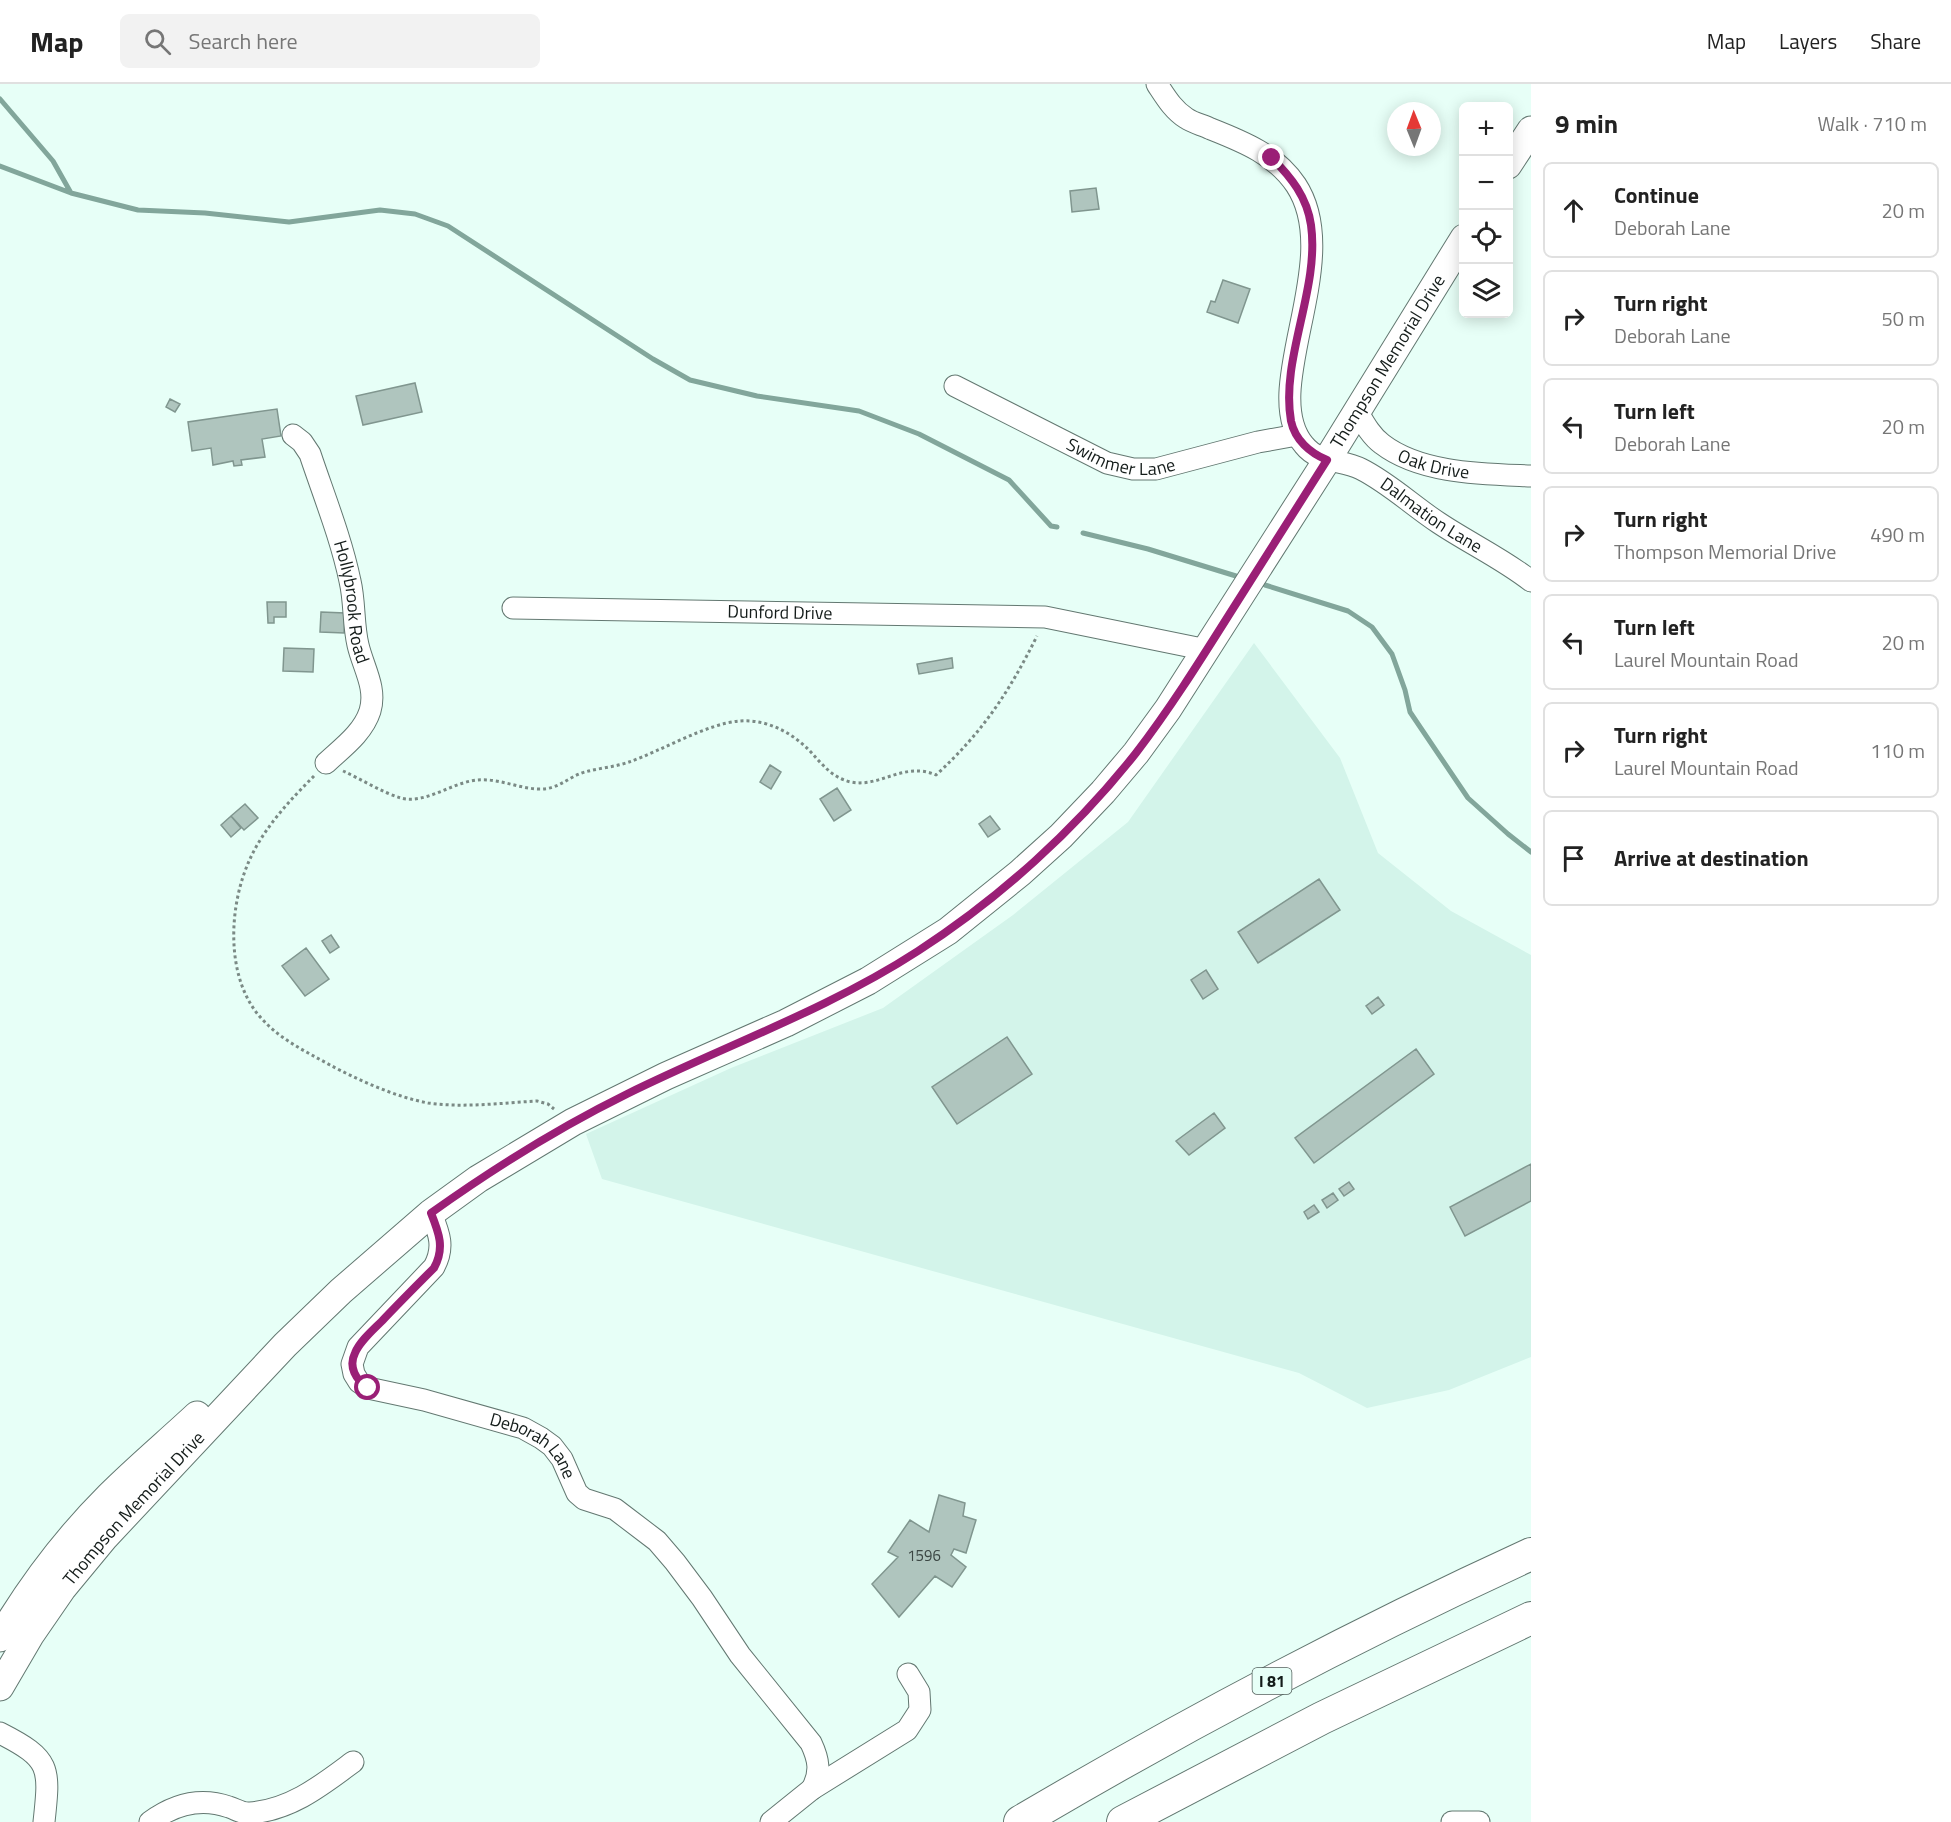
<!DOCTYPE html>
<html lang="en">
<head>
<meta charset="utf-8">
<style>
  body { margin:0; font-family:"Titillium Web",sans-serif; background:#f2f2f2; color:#222 }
  .controls { position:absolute; right:18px; top:18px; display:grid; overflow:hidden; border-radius:9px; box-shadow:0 3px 15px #0003 }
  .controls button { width:54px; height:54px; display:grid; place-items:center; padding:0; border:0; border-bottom:2px solid #e0e0e0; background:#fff; color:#222; font:30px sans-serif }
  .compass { position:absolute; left:1387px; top:18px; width:54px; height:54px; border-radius:50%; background:#fff; box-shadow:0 3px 15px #0003; rotate:359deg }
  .stop { position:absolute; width:18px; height:18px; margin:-14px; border:4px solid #9a1f76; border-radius:50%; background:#fff }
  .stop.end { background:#9a1f76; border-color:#fff; box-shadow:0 2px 6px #0008 }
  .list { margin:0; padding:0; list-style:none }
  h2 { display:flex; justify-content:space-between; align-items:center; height:78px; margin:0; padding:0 24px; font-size:26px }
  h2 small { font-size:20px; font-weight:400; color:#767676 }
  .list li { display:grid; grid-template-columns:39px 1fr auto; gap:18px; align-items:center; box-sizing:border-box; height:96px; margin:0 12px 12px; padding:0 12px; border:2px solid #e0e0e0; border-radius:9px }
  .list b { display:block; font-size:22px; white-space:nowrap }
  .list p { margin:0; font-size:20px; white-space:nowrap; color:#767676 }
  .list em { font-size:20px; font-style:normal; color:#767676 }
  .icon { flex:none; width:33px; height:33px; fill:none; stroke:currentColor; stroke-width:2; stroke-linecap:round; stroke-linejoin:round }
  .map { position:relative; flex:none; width:1531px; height:1738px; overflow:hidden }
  header { display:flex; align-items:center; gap:36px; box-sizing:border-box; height:84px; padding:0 30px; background:#fff; border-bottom:2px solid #e0e0e0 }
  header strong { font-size:28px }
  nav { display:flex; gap:33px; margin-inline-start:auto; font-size:21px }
  .search { width:420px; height:54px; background:#f2f2f2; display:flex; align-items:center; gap:15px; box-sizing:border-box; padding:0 21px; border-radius:9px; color:#767676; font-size:22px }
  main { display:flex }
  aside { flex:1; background:#fff }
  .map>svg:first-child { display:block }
</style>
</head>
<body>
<header>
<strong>Map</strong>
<div class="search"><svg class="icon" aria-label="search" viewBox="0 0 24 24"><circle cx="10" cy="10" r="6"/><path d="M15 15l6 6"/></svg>Search here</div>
<nav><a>Map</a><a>Layers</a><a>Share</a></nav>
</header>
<main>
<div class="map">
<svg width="1531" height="1738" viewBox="0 0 1531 1738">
  <rect width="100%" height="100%" fill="#e7fff7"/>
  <!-- built -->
  <path fill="#d3f4ea" d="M1254,559L1340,674L1378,769L1451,827L1531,871V1273L1449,1306L1367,1324L1299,1289L602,1095L586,1050L731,984L883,924L1013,831L1128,738Z"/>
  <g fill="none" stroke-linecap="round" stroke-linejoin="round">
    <!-- stream -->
    <path stroke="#82a69b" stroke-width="5" d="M0,15L53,77L71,109
      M0,82L71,109L138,126L205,129L289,138L380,126L415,130L448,142L653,275L690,296L757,312L859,327L919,350L1009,396L1051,442L1057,443
      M1083,449L1148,465L1236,492
      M1265,501L1348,527L1372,543L1392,570L1405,606L1410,628L1468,714L1508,750L1531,768"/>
  </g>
  <!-- building -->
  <path fill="#afc5be" stroke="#80968f" stroke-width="1.5" d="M1096,104L1099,125L1072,128L1070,107Z
    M1223,196L1250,205L1238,239L1207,228L1211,217L1215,218Z
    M415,299L422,328L363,341L356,312Z
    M170,315L180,320L175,328L166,323Z
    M277,325L281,352L262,355L265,373L241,376L242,381L234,382L233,377L213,381L211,364L192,367L188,338Z
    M267,518H286V533H274V539H268Z
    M321,528L345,529L344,549L320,548Z
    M284,564L314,565L313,588L283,587Z
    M952,574L953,584L919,590L917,580Z
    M770,681L781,688L771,705L760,698Z
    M837,704L851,726L834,737L820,715Z
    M245,720L258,734L244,746L231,732Z
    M231,732L241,744L231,753L221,741Z
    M990,732L1000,745L988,753L979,740Z
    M1319,795L1340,826L1258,879L1238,848Z
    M331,851L339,863L330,869L322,857Z
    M306,864L329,895L305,912L282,882Z
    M1206,886L1218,905L1203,915L1191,896Z
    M1378,913L1384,921L1372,930L1366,922Z
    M1007,953L1032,990L957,1040L932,1003Z
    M1416,965L1434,990L1314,1079L1295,1054Z
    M1214,1029L1225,1044L1189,1071L1176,1057Z
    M1531,1080V1117L1465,1152L1450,1123Z
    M1349,1098L1354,1105L1344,1112L1339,1105Z
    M1333,1109L1338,1116L1327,1124L1322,1116Z
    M1314,1121L1319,1128L1308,1135L1304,1128Z
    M939,1411L965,1419L963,1432L976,1436L966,1469L954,1465L951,1471L966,1483L952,1503L935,1492L899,1533L872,1500L898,1473L888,1468L910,1436L929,1448Z"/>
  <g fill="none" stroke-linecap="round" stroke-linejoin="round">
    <!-- minor casing -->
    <g stroke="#637871" stroke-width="23">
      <g id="minor">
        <path id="s1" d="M1157,0C1165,12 1173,26 1186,34C1193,39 1203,41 1211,45C1244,58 1276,71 1296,101C1346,177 1257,306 1304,361C1319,380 1342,375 1361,385C1389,399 1413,422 1439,439C1469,459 1503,475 1531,497"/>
        <path id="s2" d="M955,302L1107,379L1133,385H1156L1258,358L1297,351"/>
        <path id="s3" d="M1357,327C1364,339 1371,352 1382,360C1421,390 1484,390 1531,392"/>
        <path id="s4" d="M293,351L302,358L310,370C324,412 341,454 350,497C355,518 353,540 358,561C363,583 377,604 370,627C363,649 342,664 326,679"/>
        <path id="s5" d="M513,524L1045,533L1207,566"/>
        <path id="s6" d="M431,1129C439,1149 445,1163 434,1183L358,1263L352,1280L354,1290L359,1298L368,1304L424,1316L523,1344L541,1354L552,1362L562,1375L577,1409L584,1415L615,1425L657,1457L675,1478L702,1514L740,1571L811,1659C819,1676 821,1688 812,1705"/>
        <path d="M0,1649C51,1675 50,1683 44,1738"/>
        <path d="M150,1738C173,1721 200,1713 229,1723C236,1725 242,1730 250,1729C291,1726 322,1701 353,1678"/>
        <path d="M771,1738L812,1705L907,1646L920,1626L919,1608L908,1590"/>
        <path d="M1452,1738H1479"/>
      </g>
    </g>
    <!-- major casing -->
    <g stroke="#637871" stroke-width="29">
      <g id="major">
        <path d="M1508,81L1531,46"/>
        <path d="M0,1554C30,1503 67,1454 109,1412C137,1384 168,1358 197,1331"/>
        <path id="s7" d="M0,1603L31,1550L62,1505L105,1453L285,1261L341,1207L431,1129L478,1095L573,1038L666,992L786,939L868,897L948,847L1020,789L1061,752L1103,708L1136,669L1168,625L1327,376L1464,154"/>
      </g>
    </g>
    <!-- highway casing -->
    <g stroke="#637871" stroke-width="34">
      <path id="highway" d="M1020,1738C1186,1640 1356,1550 1531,1470
        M1123,1738L1322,1634L1531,1534"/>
    </g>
    <!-- path -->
    <path stroke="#7b8a85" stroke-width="3" stroke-dasharray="3 3" stroke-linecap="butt" d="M343,687C361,695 383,709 401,714C424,720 449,701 471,697C495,692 515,704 538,705C559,706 567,693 585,688C599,684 615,683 629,678C661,667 708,639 740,637C766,635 791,648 809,666C822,680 832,694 851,698C880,704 904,677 936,691C983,648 1009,608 1037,552
      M314,692C290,716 264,744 250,775C228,822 225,896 262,935C281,956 305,967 330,981C358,996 396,1013 428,1019C463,1024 502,1019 537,1017L548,1020L554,1025"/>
    <!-- minor -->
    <use href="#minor" stroke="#fff" stroke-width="21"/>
    <!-- major -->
    <use href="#major" stroke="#fff" stroke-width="27"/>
    <!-- highway -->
    <use href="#highway" stroke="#fff" stroke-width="32"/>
  </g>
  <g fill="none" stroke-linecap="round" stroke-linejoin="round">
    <!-- route -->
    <path stroke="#9a1f76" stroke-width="8" d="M368,1304C356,1296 348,1283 355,1269C360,1257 373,1246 382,1237C399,1219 417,1201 434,1184C445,1164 439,1149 431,1129C494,1084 558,1044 627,1010C724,962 827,926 918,867C1000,814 1076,745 1136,669C1169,626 1198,580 1227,534C1260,482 1293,429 1327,376C1310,369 1295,356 1291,337C1280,275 1320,205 1311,141C1307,113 1291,93 1272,74"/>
  </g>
  <g text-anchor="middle" stroke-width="5" stroke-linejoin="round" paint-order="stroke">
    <!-- number labels -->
    <g font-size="15" fill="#3b4643">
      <text x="924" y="1477">1596</text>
    </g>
    <!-- shield labels -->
    <rect fill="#e7fff7" stroke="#53605c" stroke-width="1.5" x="1252.5" y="1584" width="39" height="26" rx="4.5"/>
    <g font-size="16" font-weight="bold" fill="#141c1a">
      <text x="1272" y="1603">I 81</text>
    </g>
    <!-- street labels -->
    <g font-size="18" fill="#141c1a" stroke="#e7fff7">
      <text dy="6" stroke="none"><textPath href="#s7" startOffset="1959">Thompson Memorial Drive</textPath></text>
      <text dy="6" stroke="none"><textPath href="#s2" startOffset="183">Swimmer Lane</textPath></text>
      <text dy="6" stroke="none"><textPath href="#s3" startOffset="98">Oak Drive</textPath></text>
      <text dy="6" stroke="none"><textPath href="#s1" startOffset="591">Dalmation Lane</textPath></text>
      <text dy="6" stroke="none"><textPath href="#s4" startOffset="180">Hollybrook Road</textPath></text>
      <text dy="6" stroke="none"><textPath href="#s5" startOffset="267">Dunford Drive</textPath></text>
      <text dy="6" stroke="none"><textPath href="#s6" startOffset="394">Deborah Lane</textPath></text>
      <text dy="6" stroke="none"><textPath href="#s7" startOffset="224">Thompson Memorial Drive</textPath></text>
    </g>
  </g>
</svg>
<div class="controls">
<button>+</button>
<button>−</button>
<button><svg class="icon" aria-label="locate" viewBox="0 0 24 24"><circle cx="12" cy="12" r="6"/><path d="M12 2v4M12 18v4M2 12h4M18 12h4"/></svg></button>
<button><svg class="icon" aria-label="layers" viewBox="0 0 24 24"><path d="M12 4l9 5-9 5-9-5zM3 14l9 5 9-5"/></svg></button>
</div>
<svg class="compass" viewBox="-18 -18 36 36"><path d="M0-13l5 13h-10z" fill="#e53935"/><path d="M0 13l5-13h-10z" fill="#767676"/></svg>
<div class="stop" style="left:368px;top:1304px"></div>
<div class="stop end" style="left:1272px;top:74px"></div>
</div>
<aside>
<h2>9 min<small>Walk · 710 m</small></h2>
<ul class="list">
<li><svg class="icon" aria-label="ahead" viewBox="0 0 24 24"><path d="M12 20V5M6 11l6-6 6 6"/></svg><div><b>Continue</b><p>Deborah Lane</p></div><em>20 m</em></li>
<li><svg class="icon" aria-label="right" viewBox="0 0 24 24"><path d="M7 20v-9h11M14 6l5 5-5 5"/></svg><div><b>Turn right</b><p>Deborah Lane</p></div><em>50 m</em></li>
<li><svg class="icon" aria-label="left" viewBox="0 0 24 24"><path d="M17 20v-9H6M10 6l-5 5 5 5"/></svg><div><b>Turn left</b><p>Deborah Lane</p></div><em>20 m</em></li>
<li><svg class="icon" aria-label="right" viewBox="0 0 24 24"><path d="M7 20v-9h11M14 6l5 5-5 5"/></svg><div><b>Turn right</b><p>Thompson Memorial Drive</p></div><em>490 m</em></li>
<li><svg class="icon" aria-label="left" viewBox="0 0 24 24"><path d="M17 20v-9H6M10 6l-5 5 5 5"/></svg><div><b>Turn left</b><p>Laurel Mountain Road</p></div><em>20 m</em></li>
<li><svg class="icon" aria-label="right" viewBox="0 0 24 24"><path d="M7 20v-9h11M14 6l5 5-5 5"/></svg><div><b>Turn right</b><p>Laurel Mountain Road</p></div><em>110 m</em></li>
<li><svg class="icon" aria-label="arrive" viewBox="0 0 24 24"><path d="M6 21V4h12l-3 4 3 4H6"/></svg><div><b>Arrive at destination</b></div></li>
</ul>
</aside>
</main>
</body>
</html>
